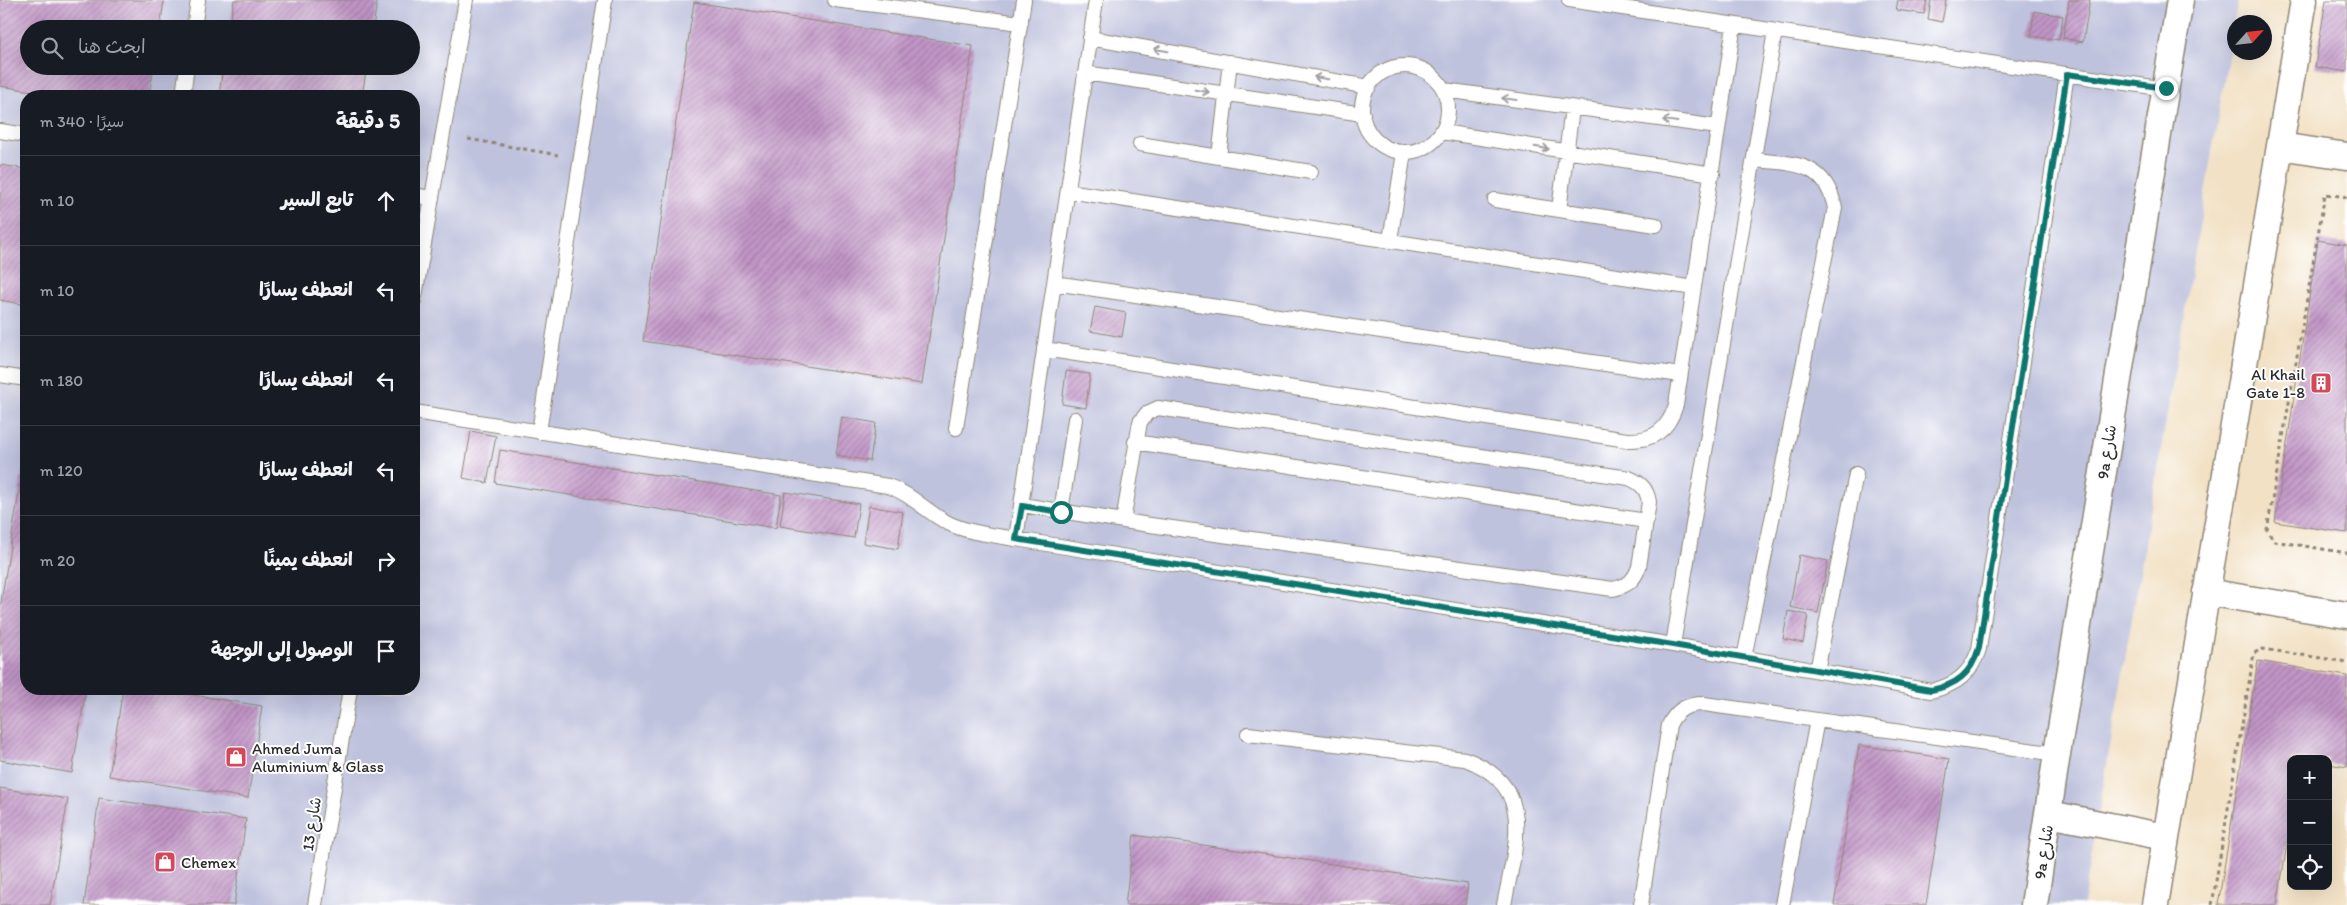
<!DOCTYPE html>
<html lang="ar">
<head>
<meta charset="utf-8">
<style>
  body { margin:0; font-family:Itim,"Playpen Sans Arabic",sans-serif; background:#242831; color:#f1f3f6; direction:rtl }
  .controls { position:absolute; right:15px; bottom:15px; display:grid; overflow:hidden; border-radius:10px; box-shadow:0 5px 20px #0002 }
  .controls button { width:45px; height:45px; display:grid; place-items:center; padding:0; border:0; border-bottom:1px solid #363941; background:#171b24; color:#f1f3f6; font:25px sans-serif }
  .compass { position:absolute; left:2227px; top:15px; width:45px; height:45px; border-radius:50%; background:#171b24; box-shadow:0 5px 20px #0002; rotate:63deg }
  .stop { position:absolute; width:15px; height:15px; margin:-11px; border:4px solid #0f766e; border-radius:50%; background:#fff }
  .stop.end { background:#0f766e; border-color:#fff; box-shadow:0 1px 5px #0008 }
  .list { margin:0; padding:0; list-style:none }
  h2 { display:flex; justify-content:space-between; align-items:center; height:65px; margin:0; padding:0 20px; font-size:21px }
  h2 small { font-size:16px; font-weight:400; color:#9ea1a6 }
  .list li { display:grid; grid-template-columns:32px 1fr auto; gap:15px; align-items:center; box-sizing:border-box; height:90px; padding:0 20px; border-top:1px solid #363941 }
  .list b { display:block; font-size:19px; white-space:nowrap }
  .list em { font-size:16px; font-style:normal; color:#9ea1a6 }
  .icon { flex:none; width:28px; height:28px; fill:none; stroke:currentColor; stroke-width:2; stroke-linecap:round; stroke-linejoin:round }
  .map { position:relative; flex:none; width:2347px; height:905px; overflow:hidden; direction:ltr }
  .search { position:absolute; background:#171b24; box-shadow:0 5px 20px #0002; left:20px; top:20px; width:400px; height:55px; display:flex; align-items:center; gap:12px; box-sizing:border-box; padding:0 18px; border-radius:28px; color:#9ea1a6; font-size:19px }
  .panel { position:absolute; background:#171b24; box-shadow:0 5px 20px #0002; left:20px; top:90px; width:400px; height:605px; border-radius:20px; direction:rtl }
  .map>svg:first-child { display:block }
</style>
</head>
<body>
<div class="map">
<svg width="2347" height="905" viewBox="0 0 2347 905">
  <defs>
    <pattern id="building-hatch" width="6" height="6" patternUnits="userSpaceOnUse" patternTransform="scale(1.25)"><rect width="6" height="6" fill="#c195c6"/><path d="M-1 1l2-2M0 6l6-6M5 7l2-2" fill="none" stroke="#9d7aa1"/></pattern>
  </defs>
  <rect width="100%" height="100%" fill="#fff"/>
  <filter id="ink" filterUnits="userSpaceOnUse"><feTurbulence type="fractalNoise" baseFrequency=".02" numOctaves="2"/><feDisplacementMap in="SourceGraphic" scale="10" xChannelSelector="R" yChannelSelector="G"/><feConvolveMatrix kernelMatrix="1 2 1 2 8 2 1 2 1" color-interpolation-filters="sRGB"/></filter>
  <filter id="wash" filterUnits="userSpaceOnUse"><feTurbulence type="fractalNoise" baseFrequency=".0096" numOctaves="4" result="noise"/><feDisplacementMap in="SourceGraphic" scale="20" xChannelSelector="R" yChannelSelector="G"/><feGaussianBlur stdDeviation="1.12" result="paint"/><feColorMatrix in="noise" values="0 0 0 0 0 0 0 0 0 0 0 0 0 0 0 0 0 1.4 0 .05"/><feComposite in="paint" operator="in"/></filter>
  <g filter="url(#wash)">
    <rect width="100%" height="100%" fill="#f2e1c4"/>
    <!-- industrial -->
    <path fill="#bfc2dd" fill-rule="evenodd" d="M0,0H2238L2083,905H0ZM29,29H411V66H29ZM26,96H414V689H26Z"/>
    <g id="blocks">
      <!-- building -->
      <path fill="url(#building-hatch)" d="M0,0H164L160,29H29V66H154L149,96H64L0,86Z
        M234,0H377L373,29H229Z
        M1898,0L1927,1L1924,14L1896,10Z
        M1931,0H1946L1942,22L1928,19Z
        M2069,0H2090L2083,42L2063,38Z
        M2326,0H2347V72L2315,67Z
        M694,2L973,46L922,384L643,341Z
        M2034,11L2063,16L2059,40L2031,36Z
        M223,66H367L362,96H219Z
        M0,165L26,169V305L0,300Z
        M2318,240L2347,245V533L2275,522Z
        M1095,307L1126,313L1122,337L1090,331Z
        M1066,371L1090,374L1086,408L1062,404Z
        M842,417L876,423L870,461L836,455Z
        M471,431L496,436L487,483L463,478Z
        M500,450L781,495L776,528L495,483Z
        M24,462H26V689H86L72,773L0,760V608Z
        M785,492L859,504L854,538L780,526Z
        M869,506L903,512L898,549L863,543Z
        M1799,555L1828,561L1818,613L1790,607Z
        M1788,611L1808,615L1803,643L1783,639Z
        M2258,661L2347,676V767L2328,764V759H2291V820L2277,905H2218Z
        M123,689H170L169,691L262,706L248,798L109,776Z
        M1859,745L1949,759L1926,905H1834Z
        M0,788L68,799L50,905H0Z
        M99,798L246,819L234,905H84Z
        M1134,835L1468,884L1465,905H1125Z"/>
    </g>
  </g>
  <g filter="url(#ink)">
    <use href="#blocks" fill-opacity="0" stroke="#8e8678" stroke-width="1"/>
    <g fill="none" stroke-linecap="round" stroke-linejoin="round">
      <!-- service casing -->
      <g stroke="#8e8678" stroke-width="16">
        <path id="service" d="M835,0L1021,23
          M1569,0L2166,89
          M194,29L198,0
          M1090,38L1369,87
          M1362 109a43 43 0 1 1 86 0a43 43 0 1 1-86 0Z
          M1085,73L1363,114
          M1444,90L1718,127
          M183,96L187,66
          M0,131L26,135
          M1442,132L1713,174
          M1140,144L1311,172
          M1219,157L1230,62
          M1068,191L1694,288
          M414,195L431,198
          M1495,200L1656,225
          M1559,210L1572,108
          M1390,240L1404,153
          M1054,283L1680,375
          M414,302L466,0
          M1044,349L1627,440C1654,441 1668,430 1676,405L1734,25
          M0,375L26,379
          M414,412L888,486C912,494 926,512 948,523C968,533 994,535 1016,539L1673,645L1931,691C1956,685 1971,674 1979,649L2067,74
          M956,428L1024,0
          M539,432L605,0
          M1135,442L1646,521
          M1022,505L1143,524L1613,589C1627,586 1634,581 1639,567L1649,502C1647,489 1641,483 1629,478L1158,408L1147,413L1140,422L1123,521
          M1061,512L1075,419
          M1016,539L1096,0
          M1673,645L1775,31
          M1744,658L1835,208C1825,161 1794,164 1754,160
          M1817,671L1856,474
          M1248,734L1465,759C1538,786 1515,846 1504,905
          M315,905L350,689
          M1641,905L1669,725C1677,709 1687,704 1704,704L2057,754
          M1782,905L1817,720"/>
      </g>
      <!-- minor casing -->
      <g stroke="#8e8678" stroke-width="29">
        <path id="minor" d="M2280,146L2347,156
          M2206,592L2347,615
          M2049,814L2165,837
          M2034,905L2057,754L2180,0
          M2155,905L2304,0"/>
      </g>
      <!-- path -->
      <path stroke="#8e8678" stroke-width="3" stroke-dasharray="4 4" stroke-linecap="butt" d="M468,139L558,155
        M2347,197L2325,194L2267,530L2274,541L2347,553
        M2212,905L2254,653L2263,649L2347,662"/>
      <!-- service -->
      <use href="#service" stroke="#fff" stroke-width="14"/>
      <!-- minor -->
      <use href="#minor" stroke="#fff" stroke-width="26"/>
    </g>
    <!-- one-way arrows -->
    <defs><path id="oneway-shaft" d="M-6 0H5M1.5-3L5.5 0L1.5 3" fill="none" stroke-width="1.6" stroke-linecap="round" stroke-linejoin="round" transform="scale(1.25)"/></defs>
    <g stroke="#a0a0a0">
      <use href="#oneway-shaft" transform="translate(1161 50) rotate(-170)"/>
      <use href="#oneway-shaft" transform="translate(1321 78) rotate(-170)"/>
      <use href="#oneway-shaft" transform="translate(1202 91) rotate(9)"/>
      <use href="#oneway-shaft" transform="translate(1509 99) rotate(-172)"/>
      <use href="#oneway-shaft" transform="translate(1670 121) rotate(-172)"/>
      <use href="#oneway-shaft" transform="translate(1542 148) rotate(9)"/>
    </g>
  </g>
  <g fill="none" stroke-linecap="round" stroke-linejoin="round" filter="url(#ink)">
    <!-- route -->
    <path stroke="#0f766e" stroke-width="6" d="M1061,512L1022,506L1016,539L1673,645L1931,690C1957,685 1971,674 1979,648L2067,74L2166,88"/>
  </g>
  <!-- icons -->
  <defs>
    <g id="building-square" transform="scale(1.125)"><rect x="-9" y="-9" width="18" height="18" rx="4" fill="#d1495b" stroke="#fff"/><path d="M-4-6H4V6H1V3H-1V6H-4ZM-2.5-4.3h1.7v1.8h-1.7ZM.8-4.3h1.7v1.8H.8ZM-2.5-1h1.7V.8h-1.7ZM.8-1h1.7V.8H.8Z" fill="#fff"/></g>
    <g id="shop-square" transform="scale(1.125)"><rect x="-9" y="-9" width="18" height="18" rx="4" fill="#d1495b" stroke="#fff"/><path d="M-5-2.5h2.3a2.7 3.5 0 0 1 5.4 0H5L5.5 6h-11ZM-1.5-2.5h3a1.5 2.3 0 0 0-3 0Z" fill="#fff"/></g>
  </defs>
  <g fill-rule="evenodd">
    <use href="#building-square" x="2321" y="383"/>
    <use href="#shop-square" x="236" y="757"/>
    <use href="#shop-square" x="165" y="862"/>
  </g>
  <g text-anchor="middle" stroke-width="4" stroke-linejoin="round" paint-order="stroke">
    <!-- poi labels -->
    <g font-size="16" fill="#2b2b2b" stroke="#fff" text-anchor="start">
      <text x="2305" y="380" text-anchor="end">Al Khail<tspan x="2305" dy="18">Gate 1-8</tspan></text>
      <text x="252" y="754">Ahmed Juma<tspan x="252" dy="18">Aluminium &amp; Glass</tspan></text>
      <text x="181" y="868">Chemex</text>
    </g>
    <!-- street labels -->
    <g font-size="16" fill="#2b2b2b" stroke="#fff">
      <text transform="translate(2106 452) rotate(-81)" y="6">9a شارع</text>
      <text transform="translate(311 824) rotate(-81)" y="6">شارع 13</text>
      <text transform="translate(2043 852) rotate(-81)" y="6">9a شارع</text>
    </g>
  </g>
</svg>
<div class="controls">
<button>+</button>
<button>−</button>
<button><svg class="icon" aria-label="locate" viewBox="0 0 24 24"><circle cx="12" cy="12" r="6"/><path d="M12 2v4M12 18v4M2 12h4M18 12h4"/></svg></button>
</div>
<svg class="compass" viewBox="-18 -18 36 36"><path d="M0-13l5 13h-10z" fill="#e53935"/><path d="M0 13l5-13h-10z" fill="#9ea1a6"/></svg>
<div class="stop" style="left:1061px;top:512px"></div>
<div class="stop end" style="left:2166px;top:88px"></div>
<div class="search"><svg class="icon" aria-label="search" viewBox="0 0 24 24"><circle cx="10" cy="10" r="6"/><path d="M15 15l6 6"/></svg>ابحث هنا</div>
<section class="panel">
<h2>5 دقيقة<small>سيرًا · 340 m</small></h2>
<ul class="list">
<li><svg class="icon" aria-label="ahead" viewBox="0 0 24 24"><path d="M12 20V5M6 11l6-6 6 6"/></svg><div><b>تابع السير</b></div><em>10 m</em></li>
<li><svg class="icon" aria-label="left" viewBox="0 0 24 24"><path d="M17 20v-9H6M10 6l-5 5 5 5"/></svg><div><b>انعطف يسارًا</b></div><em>10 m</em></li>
<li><svg class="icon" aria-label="left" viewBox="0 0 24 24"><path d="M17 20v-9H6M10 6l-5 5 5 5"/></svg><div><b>انعطف يسارًا</b></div><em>180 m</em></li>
<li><svg class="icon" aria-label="left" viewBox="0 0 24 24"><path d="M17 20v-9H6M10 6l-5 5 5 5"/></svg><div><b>انعطف يسارًا</b></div><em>120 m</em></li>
<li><svg class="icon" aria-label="right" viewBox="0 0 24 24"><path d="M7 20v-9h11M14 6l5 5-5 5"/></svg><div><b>انعطف يمينًا</b></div><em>20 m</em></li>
<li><svg class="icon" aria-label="arrive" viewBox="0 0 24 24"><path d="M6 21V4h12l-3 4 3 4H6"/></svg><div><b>الوصول إلى الوجهة</b></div></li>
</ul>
</section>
</div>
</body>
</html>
